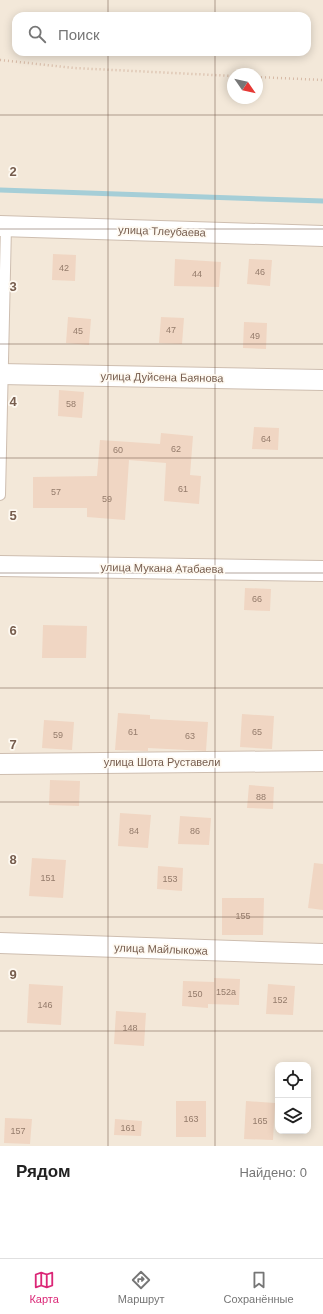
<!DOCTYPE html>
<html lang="ru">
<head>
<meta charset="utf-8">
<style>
  body { margin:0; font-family:Arial,sans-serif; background:#f2f2f2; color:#222 }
  .controls { position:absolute; right:12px; bottom:12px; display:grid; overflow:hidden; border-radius:8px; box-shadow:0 2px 10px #0003 }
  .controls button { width:36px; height:36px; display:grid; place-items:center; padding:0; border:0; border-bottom:1px solid #e0e0e0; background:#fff; color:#222; font:20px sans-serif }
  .compass { position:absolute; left:227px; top:68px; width:36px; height:36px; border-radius:50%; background:#fff; box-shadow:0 2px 10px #0003; rotate:124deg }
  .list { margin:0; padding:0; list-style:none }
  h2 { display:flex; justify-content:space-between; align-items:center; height:52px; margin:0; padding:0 16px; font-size:17px }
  h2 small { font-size:13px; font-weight:400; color:#767676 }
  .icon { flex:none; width:22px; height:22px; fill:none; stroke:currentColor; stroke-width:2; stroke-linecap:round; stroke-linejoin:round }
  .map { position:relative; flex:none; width:323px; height:1146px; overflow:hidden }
  .search { position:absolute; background:#fff; box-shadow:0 2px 10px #0003; left:12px; right:12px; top:12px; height:44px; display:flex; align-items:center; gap:10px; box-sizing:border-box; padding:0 14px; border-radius:12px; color:#767676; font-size:15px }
  .sheet { height:112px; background:#fff }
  nav { display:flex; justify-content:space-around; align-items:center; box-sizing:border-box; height:56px; border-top:1px solid #e0e0e0; background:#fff; font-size:11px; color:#767676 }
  nav a { display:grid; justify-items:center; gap:2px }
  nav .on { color:#db2777 }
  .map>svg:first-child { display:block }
</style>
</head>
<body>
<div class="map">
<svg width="323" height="1146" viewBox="0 0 323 1146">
  <rect width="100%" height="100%" fill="#fcf5ea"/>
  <!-- residential -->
  <path fill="#f3e8d9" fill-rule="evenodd" d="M0,0H323V1146H0ZM16,16H307V52H16ZM233,74H257V98H233ZM278,1065H308V1131H278Z"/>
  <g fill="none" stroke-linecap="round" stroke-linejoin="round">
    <!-- stream -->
    <path stroke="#a5ced7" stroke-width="5" d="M0,190L323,201"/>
  </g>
  <!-- building -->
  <path fill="#f0d6c3" d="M53,254L76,255L75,281L52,280Z
    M175,259L221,262L219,287L174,286Z
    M249,259L272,260L270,286L247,284Z
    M68,317L91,319L89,345L66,343Z
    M161,317L184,318L182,344L159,343Z
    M244,322L267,323L266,349L243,348Z
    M59,390L84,392L82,418L58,416Z
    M254,427L279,428L278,450L252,449Z
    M161,433L193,436L190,475L201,476L199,504L164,501L166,463L129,460L125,520L87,517V508H33V477L97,476L100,440L160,444Z
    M245,588L271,589L270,611L244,610Z
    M43,625L87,626L86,658H42Z
    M118,713L150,715V719L208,722L206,751L148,748V751L115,750Z
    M242,714L274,716L272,749L240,747Z
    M44,720L74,722L72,750L42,748Z
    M50,780L80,781L79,806L49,805Z
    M249,785L274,787L273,809L247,808Z
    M120,813L151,815L148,848L118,846Z
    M180,816L211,818L209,845L178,844Z
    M32,858L66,860L63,898L29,896Z
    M314,863L323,864V910L308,908Z
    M158,866L183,868L182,891L157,889Z
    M222,898H264L263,935H222Z
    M214,978L240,979L239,1005L208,1004V1008L182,1006L183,981L214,982Z
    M29,984L63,986L61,1025L27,1023Z
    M268,984L295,986L293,1015L266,1014Z
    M116,1011L146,1013L144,1046L114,1044Z
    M176,1101H206V1137H176Z
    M246,1101L275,1103L273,1140L244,1139Z
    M5,1118L32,1119L30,1144L4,1143Z
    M115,1119L142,1121L141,1136L114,1135Z"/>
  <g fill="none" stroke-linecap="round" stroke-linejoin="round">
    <!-- service casing -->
    <g stroke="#cebeb0" stroke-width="12">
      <path id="service" d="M0,495L6,226"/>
    </g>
    <!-- minor casing -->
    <g stroke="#cebeb0" stroke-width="22">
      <path id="minor" d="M0,226L323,236
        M0,374L323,380
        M0,566L323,571
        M0,764L323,761
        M0,943L323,954"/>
    </g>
    <!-- path -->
    <path stroke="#d6b9a5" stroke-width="2.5" stroke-dasharray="1 3" stroke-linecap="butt" d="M0,60L74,68L233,76
      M257,77L323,80"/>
    <!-- service -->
    <use href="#service" stroke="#fff" stroke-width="10"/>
    <!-- minor -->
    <use href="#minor" stroke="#fff" stroke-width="20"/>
  </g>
  <!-- grid -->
  <path fill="none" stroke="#765d4e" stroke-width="1" stroke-opacity="0.55" d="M108,0V16M215,0V16M108,52V1146M215,52V1146M0,115H323M0,229H323M0,344H323M0,458H323M0,573H323M0,688H323M0,802H323M0,917H323M0,1031H323"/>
  <g text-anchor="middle" stroke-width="3.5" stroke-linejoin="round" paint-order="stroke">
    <!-- number labels -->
    <g font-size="9" fill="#947b6b">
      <text x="64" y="271">42</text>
      <text x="260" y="275">46</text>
      <text x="197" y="277">44</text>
      <text x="171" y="333">47</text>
      <text x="78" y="334">45</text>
      <text x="255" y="339">49</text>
      <text x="71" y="407">58</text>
      <text x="266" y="442">64</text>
      <text x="176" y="452">62</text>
      <text x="118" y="453">60</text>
      <text x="183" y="492">61</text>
      <text x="56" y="495">57</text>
      <text x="107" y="502">59</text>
      <text x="257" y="602">66</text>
      <text x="133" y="735">61</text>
      <text x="257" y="735">65</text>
      <text x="58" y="738">59</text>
      <text x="190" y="739">63</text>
      <text x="261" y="800">88</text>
      <text x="134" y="834">84</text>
      <text x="195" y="834">86</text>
      <text x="48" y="881">151</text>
      <text x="170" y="882">153</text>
      <text x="243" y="919">155</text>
      <text x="226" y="995">152а</text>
      <text x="195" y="997">150</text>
      <text x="280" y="1003">152</text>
      <text x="45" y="1008">146</text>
      <text x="130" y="1031">148</text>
      <text x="191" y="1122">163</text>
      <text x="260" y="1124">165</text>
      <text x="128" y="1131">161</text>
      <text x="18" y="1134">157</text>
    </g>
    <!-- street labels -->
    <g font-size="11" fill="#765d4e" stroke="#fef9f1">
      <text transform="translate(162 231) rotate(2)" y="4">улица Тлеубаева</text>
      <text transform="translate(162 377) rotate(1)" y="4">улица Дуйсена Баянова</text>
      <text transform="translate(162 568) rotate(1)" y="4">улица Мукана Атабаева</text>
      <text x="162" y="766">улица Шота Руставели</text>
      <text transform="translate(161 949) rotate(2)" y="4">улица Майлыкожа</text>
    </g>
  </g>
  <g font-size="13" text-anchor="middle" font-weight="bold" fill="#765d4e" stroke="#fef9f1" stroke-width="3.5" stroke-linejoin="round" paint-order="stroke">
    <text x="13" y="176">2</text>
    <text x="13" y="291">3</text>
    <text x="13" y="406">4</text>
    <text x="13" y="520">5</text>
    <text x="13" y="635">6</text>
    <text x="13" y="749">7</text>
    <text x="13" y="864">8</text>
    <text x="13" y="979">9</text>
  </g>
</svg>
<div class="controls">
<button><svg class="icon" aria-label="locate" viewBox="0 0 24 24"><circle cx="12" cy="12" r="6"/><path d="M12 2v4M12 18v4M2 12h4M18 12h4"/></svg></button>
<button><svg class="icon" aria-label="layers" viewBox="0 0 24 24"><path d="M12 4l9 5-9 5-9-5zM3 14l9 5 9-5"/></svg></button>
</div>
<svg class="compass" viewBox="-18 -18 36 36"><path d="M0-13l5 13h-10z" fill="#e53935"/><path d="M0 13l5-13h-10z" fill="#767676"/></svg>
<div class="search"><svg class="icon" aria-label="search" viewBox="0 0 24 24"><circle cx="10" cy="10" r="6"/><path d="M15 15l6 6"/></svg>Поиск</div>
</div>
<section class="sheet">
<h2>Рядом<small>Найдено: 0</small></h2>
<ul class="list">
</ul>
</section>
<nav>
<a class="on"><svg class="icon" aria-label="map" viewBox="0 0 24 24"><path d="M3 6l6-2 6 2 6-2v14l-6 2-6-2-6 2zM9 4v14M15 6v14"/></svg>Карта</a>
<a><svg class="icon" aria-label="directions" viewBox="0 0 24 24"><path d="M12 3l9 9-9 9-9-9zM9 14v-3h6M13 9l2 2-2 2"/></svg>Маршрут</a>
<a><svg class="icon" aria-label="saved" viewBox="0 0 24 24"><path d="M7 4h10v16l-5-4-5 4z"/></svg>Сохранённые</a>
</nav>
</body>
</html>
